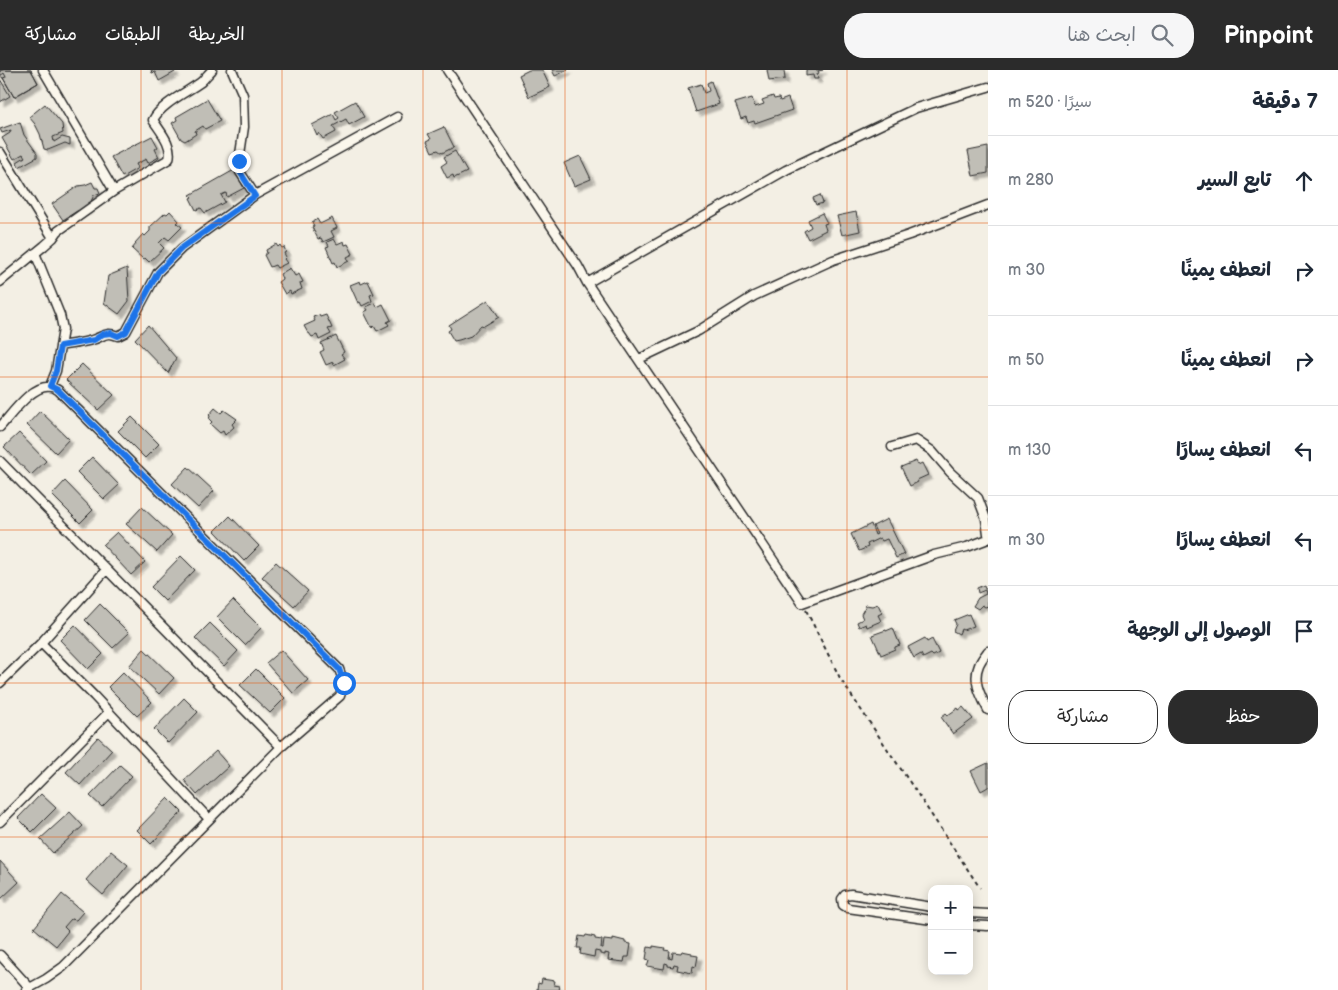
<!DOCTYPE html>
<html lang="ar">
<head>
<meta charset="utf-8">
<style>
  body { margin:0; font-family:"Balsamiq Sans","Playpen Sans Arabic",sans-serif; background:#f6f6f7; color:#1f2937; direction:rtl }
  .controls { position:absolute; right:15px; bottom:15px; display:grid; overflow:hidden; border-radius:10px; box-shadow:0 2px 12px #0003 }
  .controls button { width:45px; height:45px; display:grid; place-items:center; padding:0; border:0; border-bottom:1px solid #e0e1e3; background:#fff; color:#1f2937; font:25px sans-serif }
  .stop { position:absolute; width:15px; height:15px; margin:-11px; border:4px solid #1a73e8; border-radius:50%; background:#fff }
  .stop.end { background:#1a73e8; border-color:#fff; box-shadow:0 1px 5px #0008 }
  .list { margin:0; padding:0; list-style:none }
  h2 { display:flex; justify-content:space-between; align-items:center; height:65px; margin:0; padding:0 20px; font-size:21px }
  h2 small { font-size:16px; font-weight:400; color:#747a83 }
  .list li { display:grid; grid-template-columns:32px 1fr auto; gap:15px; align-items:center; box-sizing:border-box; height:90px; padding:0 20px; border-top:1px solid #e0e1e3 }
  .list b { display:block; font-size:19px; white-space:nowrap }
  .list em { font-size:16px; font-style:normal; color:#747a83 }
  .actions { display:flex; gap:10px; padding:15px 20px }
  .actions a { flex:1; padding:11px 0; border:1px solid #2b2b2b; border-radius:20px; text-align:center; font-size:18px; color:#2b2b2b }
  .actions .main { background:#2b2b2b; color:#fff }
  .icon { flex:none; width:28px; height:28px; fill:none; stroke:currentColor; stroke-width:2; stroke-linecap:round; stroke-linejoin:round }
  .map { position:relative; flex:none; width:988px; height:920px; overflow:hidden; direction:ltr }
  header { display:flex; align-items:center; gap:30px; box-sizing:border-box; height:70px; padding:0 25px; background:#2b2b2b; color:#fff }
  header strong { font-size:24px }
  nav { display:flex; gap:28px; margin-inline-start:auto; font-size:18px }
  .search { width:350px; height:45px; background:#f6f6f7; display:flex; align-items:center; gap:12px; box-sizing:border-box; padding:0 18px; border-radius:20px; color:#747a83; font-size:19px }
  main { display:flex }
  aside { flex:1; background:#fff }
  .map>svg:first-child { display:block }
</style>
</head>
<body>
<header>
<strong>Pinpoint</strong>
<div class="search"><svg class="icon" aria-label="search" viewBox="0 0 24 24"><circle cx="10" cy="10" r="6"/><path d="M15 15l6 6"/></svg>ابحث هنا</div>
<nav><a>الخريطة</a><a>الطبقات</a><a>مشاركة</a></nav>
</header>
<main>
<aside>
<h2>7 دقيقة<small>سيرًا · 520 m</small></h2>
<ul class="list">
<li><svg class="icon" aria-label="ahead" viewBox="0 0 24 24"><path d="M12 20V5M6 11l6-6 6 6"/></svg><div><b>تابع السير</b></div><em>280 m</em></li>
<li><svg class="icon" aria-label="right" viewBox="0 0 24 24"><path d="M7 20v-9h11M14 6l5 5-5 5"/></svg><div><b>انعطف يمينًا</b></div><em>30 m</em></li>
<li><svg class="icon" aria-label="right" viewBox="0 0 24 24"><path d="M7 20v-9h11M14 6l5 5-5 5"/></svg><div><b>انعطف يمينًا</b></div><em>50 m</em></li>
<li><svg class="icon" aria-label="left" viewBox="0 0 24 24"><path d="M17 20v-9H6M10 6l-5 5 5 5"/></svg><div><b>انعطف يسارًا</b></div><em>130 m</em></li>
<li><svg class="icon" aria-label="left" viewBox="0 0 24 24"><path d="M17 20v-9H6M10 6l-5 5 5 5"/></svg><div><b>انعطف يسارًا</b></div><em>30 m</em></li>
<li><svg class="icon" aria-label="arrive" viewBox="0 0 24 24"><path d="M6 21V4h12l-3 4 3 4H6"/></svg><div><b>الوصول إلى الوجهة</b></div></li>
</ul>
<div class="actions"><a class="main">حفظ</a><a>مشاركة</a></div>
</aside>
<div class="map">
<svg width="988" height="920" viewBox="0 0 988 920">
  <defs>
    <filter id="shadow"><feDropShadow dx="4" dy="4" stdDeviation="1" flood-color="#0004"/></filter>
  </defs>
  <rect width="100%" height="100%" fill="#f3efe4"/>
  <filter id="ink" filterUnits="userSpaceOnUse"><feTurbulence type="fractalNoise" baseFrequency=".02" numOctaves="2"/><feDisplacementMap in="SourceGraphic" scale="10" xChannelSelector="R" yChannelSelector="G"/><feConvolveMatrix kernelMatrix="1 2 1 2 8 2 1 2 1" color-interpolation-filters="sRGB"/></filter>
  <g filter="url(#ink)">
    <!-- building -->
    <path fill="#c0beb6" stroke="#2b2b2b" filter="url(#shadow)" d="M0,0H31L38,13L14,27L3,8L0,6Z
      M0,0H31L38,13L14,27L3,8L6,7L4,3L0,6Z
      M151,0H174L175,2L159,11L155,2L152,3Z
      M529,0H542L550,17L529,27L519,5Z
      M552,0H568L555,6Z
      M767,0H784L785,9L769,11Z
      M806,0H823L818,1L819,3L817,4L818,9H814L813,5L806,6Z
      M0,9L10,26L0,32Z
      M711,11L719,34L696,42L688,18L701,14L704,23L709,21L707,13Z
      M773,26L774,29L779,28L780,31L788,28L792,40L755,53L754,51L748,53L746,47L741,49L735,33L752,28L755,37L764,34L762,30Z
      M207,29L220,51L205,59L203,56L195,61L196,64L185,71L181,69L172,53L177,50L176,47Z
      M355,31L364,47L349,55L346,49L333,56L336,62L323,69L319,63L317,66L312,55L333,44L336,50L339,48L335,42Z
      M45,34L62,54L63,63L53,67L54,72L62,67L70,69V75L65,73L48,80L44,79L40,64L35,54L29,47Z
      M20,52L24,65L37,83V87L19,97L17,92L25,87L23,84L14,89L2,68L10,63L11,60L2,63L0,59Z
      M444,57L454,77L442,83L438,80L432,82L427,71L431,69L428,64Z
      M152,66L158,77L155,79L159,87L148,93L146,89L136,94L138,98L122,107L111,87Z
      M988,77V103L973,106L968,81Z
      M455,81L467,102L454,108L453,105L447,108L441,96L447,92L444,87Z
      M580,86L591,109L574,116L564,93Z
      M234,100L244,118L227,127L226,123L221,125L225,132L205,143L201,138L196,140L190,128L192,127L190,125Z
      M92,112L95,118H98L100,123L94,125L87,140L77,141L63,150L52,134L78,116L85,115Z
      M820,125L823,133L816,135L813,128Z
      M170,141L179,151L177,153L182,157L169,170L165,167L159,173L164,178L149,192L145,188L143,189L132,179L136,174L135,173L143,164L145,166L150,161V157L165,143L167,144Z
      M856,142L860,161L842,165L837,146Z
      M822,143L827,153L824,154L826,160L808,169L804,161L811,157L808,150Z
      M332,148L337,158L331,161L334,167L323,172L321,168L318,169L312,157L314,156L312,152L317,149L320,154Z
      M334,169L337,174L344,171L345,175L348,174L353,184L347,187L349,191L337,197L335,192L333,193L326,177L329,176L327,172Z
      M276,174L278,177L280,175L282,178L284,177L286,182L284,183L286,187L284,189L287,193L277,198L275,195L270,197L264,185L267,183L266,180Z
      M127,198L129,231L119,244L104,233L108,206Z
      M290,198L295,206L299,204L303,212L300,213L302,219L291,224L290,221L285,224L278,212L282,209L280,204Z
      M360,211L361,214L368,211L374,224L370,225L372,231L362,236L360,232L358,233L350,215Z
      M488,230L499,247L484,256L481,255L471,266L459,270L454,271L448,261L451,259L449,255Z
      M375,233L377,237L383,234L391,250L387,252L389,255L377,261L374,256L372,258L364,242L368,240L366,237Z
      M319,245L320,247L326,245L332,258L328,259L331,264L319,270L317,265L312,267L309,263H308L304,256L315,251L313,247Z
      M148,255L176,288L168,303L135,269Z
      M336,266L344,282L341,284L345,289L334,295L333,292L326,295L320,282L324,280L321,273Z
      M82,294L114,325L98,340L66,310Z
      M215,338L221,343L224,340L237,349L232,354L234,357L225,365L223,361L220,363L210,354L212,352L209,349L210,346L209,345Z
      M40,341L69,369L56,383L27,355Z
      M132,347L159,374L145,388L118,361Z
      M19,363L46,391L31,405L4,377Z
      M92,387L119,415L104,429L77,402Z
      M916,391L918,395L922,393L928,405L917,410L918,412L910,416L901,397Z
      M188,397L214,421L198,438L172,414Z
      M65,411L93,440L80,453L52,425Z
      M142,437L172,465L157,482L126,454Z
      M230,446L259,476L244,491L215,461Z
      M887,449L904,484L896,488L887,469L882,471L880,468L867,474L868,477L859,481L851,464L871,454L875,465L877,464L873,456Z
      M117,462L145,492L131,505L103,475Z
      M181,486L195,500L165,531L151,517Z
      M276,492L308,521L294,536L262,507Z
      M984,515L985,519L988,518V536L985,537L982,535L978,539L973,536L978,528L986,524L985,520L978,523L977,518Z
      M233,530L261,558L245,575L217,547Z
      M100,534L129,563L113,578L85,550Z
      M878,534L882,543L878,545L881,551L867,557L866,554L859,557L857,552L863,549L861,544L866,535L872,536Z
      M969,544L974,556L963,560L961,559L959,564L953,561L956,554L954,550Z
      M210,553L238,581L224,596L195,568Z
      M75,555L103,584L88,599L60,570Z
      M893,558L900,575L895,577V579L881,585L872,565L886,560V561Z
      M925,568L927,572L932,569L939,583L933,586L931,584L923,588L921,584L914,588L908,577Z
      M144,579L174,608L159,624L129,596Z
      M281,580L308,610L293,623L266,593Z
      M256,599L285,628L270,643L240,615Z
      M123,602L152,632L137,646L108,617Z
      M184,628L198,642L168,673L154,659Z
      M963,637L973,649L953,664L941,647L946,643L948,645L958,638L959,640Z
      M98,667L112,680L80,715L66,702Z
      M216,681L229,696L197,725L184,710Z
      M988,693V717L981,721L971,701Z
      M120,695L132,706L102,737L90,726Z
      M41,724L56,738L32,762L18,748Z
      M168,728L182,742L151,774L137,760Z
      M70,742L83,756L53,783L40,769Z
      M111,781L128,795L103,825L86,810Z
      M0,791L19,812L1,829L0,827Z
      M62,824L83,842L76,850L71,849L64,857L68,861L56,876L34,858Z
      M586,865L595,867V869L602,870L601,878H603L604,870L613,871V868L625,871V873L631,874L629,887H625L624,892L608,890L609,884L605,883V885L600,884V882L595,881L594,887L580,884L581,878H577L579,866L585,867Z
      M653,876L665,878L664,880L670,881L669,888L672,889L673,882L681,883L682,881L692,883V885L698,886L696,897L693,896L692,903L677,900L678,895L674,894L673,897L668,896V894L665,893L664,899L647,896L649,890L646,889L648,877L653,878Z
      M542,909L555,911L554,915L560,916L559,920H537L538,913L541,914Z"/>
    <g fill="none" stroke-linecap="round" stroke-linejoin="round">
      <!-- street casing -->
      <g stroke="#2b2b2b" stroke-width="11">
        <path id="street" d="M43,0L114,121
          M232,0L243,25L244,57L239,91L240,102L255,125
          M447,0L578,196L587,213L802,533L934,485L967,477L988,469
          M0,82L53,168
          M35,183L60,245L63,259L56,301L50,316
          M0,212L44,176L53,168L58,161L114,121L169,89C173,75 160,61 153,50C161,34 187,22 201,12C205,8 208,4 212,0
          M587,213L786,100L916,38L988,17
          M60,276C70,274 82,273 92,270C104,267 104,261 118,266L126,262L158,202L182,178L255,125L397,47
          M639,289L698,261L754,226L833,190L909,165L988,135
          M0,357C11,345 33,313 51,317C54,317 56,319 58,320L339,599L344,613L340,626L281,677L0,391
          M892,377L916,370L932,381L950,402L978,428L986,449L988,464
          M41,573L94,626L209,749
          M988,581C985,585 981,590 979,595C972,611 981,626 988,640
          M0,613L41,573L106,500
          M0,752L109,642
          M932,837L851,824L845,825L842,829L843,835L848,838L932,850
          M969,843L988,844
          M969,855L988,856
          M0,885L30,918
          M26,920L46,909L63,897L281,677"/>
      </g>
      <!-- path -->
      <path stroke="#2b2b2b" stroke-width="2" stroke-dasharray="4 4" stroke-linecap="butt" d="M806,540L841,610L913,717L980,818"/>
      <!-- street -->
      <use href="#street" stroke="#fbf7ec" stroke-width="8"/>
    </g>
  </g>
  <g fill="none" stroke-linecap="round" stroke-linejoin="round" filter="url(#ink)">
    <!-- route -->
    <path stroke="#1a73e8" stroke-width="6" d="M239,91L240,102L255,126L182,178L158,202L126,262L118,266L111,263L103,264L94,270L60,276L56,301L50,316L58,320L339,599L344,613"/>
  </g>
  <!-- grid -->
  <path fill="none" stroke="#e8590c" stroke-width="1" stroke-opacity="0.55" d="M141,0V920M282,0V920M423,0V920M565,0V920M706,0V920M847,0V920M0,153H988M0,307H988M0,460H988M0,613H988M0,767H988"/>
</svg>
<div class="controls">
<button>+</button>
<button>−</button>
</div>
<div class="stop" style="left:344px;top:613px"></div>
<div class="stop end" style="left:239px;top:91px"></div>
</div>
</main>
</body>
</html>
